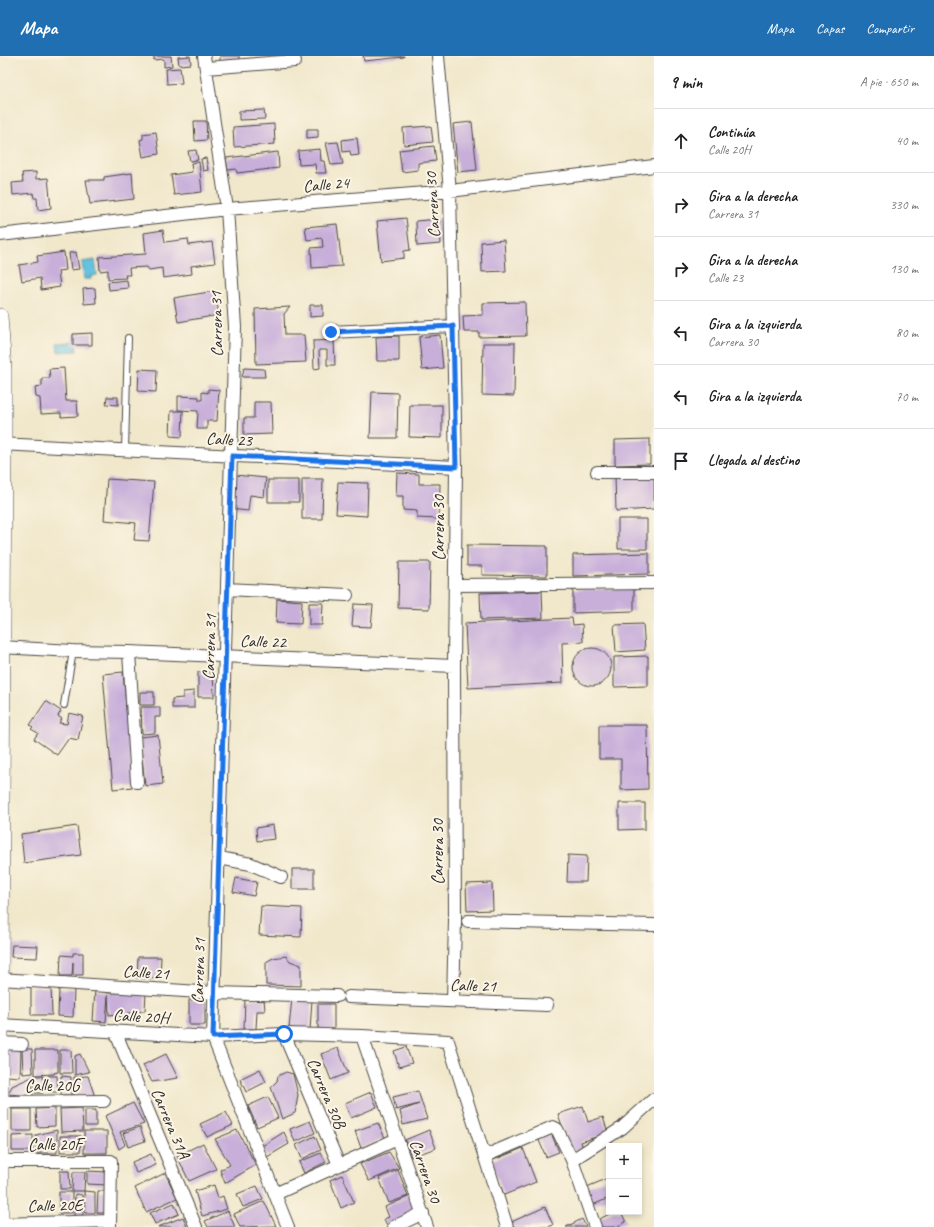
<!DOCTYPE html>
<html lang="es">
<head>
<meta charset="utf-8">
<style>
  body { margin:0; font-family:Caveat,sans-serif; background:#f2f2f2; color:#202124 }
  .controls { position:absolute; right:12px; bottom:12px; display:grid; overflow:hidden; border-radius:0px; box-shadow:0 2px 6px #0003 }
  .controls button { width:36px; height:36px; display:grid; place-items:center; padding:0; border:0; border-bottom:1px solid #e0e0e0; background:#fff; color:#202124; font:20px sans-serif }
  .stop { position:absolute; width:12px; height:12px; margin:-9px; border:3px solid #1a73e8; border-radius:50%; background:#fff }
  .stop.end { background:#1a73e8; border-color:#fff; box-shadow:0 1px 4px #0008 }
  .list { margin:0; padding:0; list-style:none }
  h2 { display:flex; justify-content:space-between; align-items:center; height:52px; margin:0; padding:0 16px; font-size:17px }
  h2 small { font-size:13px; font-weight:400; color:#757577 }
  .list li { display:grid; grid-template-columns:26px 1fr auto; gap:12px; align-items:center; box-sizing:border-box; height:64px; padding:0 16px; border-top:1px solid #e0e0e0 }
  .list b { display:block; font-size:15px; white-space:nowrap }
  .list p { margin:0; font-size:13px; white-space:nowrap; color:#757577 }
  .list em { font-size:13px; font-style:normal; color:#757577 }
  .icon { flex:none; width:22px; height:22px; fill:none; stroke:currentColor; stroke-width:2; stroke-linecap:round; stroke-linejoin:round }
  .map { position:relative; flex:none; width:654px; height:1171px; overflow:hidden }
  header { display:flex; align-items:center; gap:24px; box-sizing:border-box; height:56px; padding:0 20px; background:#1f6fb2; color:#fff }
  header strong { font-size:19px }
  nav { display:flex; gap:22px; margin-inline-start:auto; font-size:14px }
  main { display:flex }
  aside { flex:1; background:#fff }
  .map>svg:first-child { display:block }
</style>
</head>
<body>
<header>
<strong>Mapa</strong>
<nav><a>Mapa</a><a>Capas</a><a>Compartir</a></nav>
</header>
<main>
<div class="map">
<svg width="654" height="1171" viewBox="0 0 654 1171">
  <rect width="100%" height="100%" fill="#fcf5e5"/>
  <filter id="ink" filterUnits="userSpaceOnUse"><feTurbulence type="fractalNoise" baseFrequency=".025" numOctaves="2"/><feDisplacementMap in="SourceGraphic" scale="8" xChannelSelector="R" yChannelSelector="G"/><feConvolveMatrix kernelMatrix="1 2 1 2 8 2 1 2 1" color-interpolation-filters="sRGB"/></filter>
  <filter id="wash" filterUnits="userSpaceOnUse"><feTurbulence type="fractalNoise" baseFrequency=".012" numOctaves="4" result="noise"/><feDisplacementMap in="SourceGraphic" scale="16" xChannelSelector="R" yChannelSelector="G"/><feGaussianBlur stdDeviation="0.9" result="paint"/><feColorMatrix in="noise" values="0 0 0 0 0 0 0 0 0 0 0 0 0 0 0 0 0 1.4 0 .05"/><feComposite in="paint" operator="in"/></filter>
  <g filter="url(#wash)">
    <rect width="100%" height="100%" fill="#f1e8cc"/>
    <!-- water -->
    <path fill="#63c3e1" stroke="#477786" d="M95,204L97,219L91,220V223H84L82,206Z
      M76,286L77,295L58,296L57,287Z"/>
    <g id="blocks">
      <!-- building -->
      <path fill="#c8afda" d="M154,0H171L172,10L164,11V3L154,4Z
        M190,0L191,8L179,9L178,1Z
        M220,0H239L240,7L220,9Z
        M363,0H404V1L364,5Z
        M180,12L182,27L167,28L166,13Z
        M264,54L265,63L239,64V55Z
        M194,65H206L207,84L195,85Z
        M472,66L477,114L458,116L453,68Z
        M274,68L275,88L234,91L233,71Z
        M431,70L433,86L404,89L403,72Z
        M307,73H318V81L307,82Z
        M156,76L159,98L143,101L140,84L143,83V78Z
        M357,82L359,99L351,100L350,95L343,96L342,84Z
        M338,86L343,108L331,109L326,87Z
        M434,90L436,105L418,107V114L402,116L399,94Z
        M320,93L321,105H324L326,117H316L315,108L299,109L298,95Z
        M196,94L198,104L190,105L188,95Z
        M278,96L279,112L237,117L236,113L228,114L226,102Z
        M206,102L208,114L203,115L201,103Z
        M199,106L202,136L174,139L171,119L192,116L191,107Z
        M36,116V123L48,122L51,152L38,154L37,142H34L33,137L13,139L12,127L23,126L22,117Z
        M132,117L134,143L90,148L86,124H104V121Z
        M406,162L410,194L404,195V202L381,205L377,165Z
        M439,163L441,188L417,190L416,165Z
        M337,168L342,210L312,212L311,192L323,191L322,182L307,184L305,171Z
        M163,174L165,186L188,183L189,189L212,186L215,207L191,210L192,218L163,222L162,212L149,214L147,211L129,212L130,219H125L126,222L108,223V214L100,215L99,201L146,198L144,177Z
        M504,184L506,215L482,216L481,186Z
        M64,196L66,214L58,215L60,231L41,234L40,222L22,225L19,209L38,206L37,200Z
        M76,196L79,213L71,214L69,197Z
        M127,224L128,232L109,234L108,226Z
        M95,232L96,247L84,248L83,233Z
        M215,235L219,259L178,266L174,242Z
        M525,246L526,280L479,281V276H464L463,260L483,259V247Z
        M310,249H323V260L310,261Z
        M290,251L284,258L285,279H304L306,306L256,308L255,253Z
        M92,277V289H73V278Z
        M440,279L443,312L422,314L419,281Z
        M399,280V305H377L376,281Z
        M334,284L335,309H327V294H319L320,312L314,313L313,285Z
        M483,287H515L514,340L482,339Z
        M64,312L66,345H77L78,360L61,361V357L41,358L40,342L36,341L35,331L42,330V322H50L49,313Z
        M244,312L264,313L265,321H242Z
        M139,313L157,314L156,336L138,335Z
        M208,333L219,334L217,365H207V373H197L198,355L178,354V340L199,341V344H202V336L208,337Z
        M372,336L398,337L397,382H370Z
        M107,341H118V349L106,348Z
        M254,346H271L272,378L244,379V362H254Z
        M410,349H442V382L409,381Z
        M171,355H183L182,381L170,380Z
        M650,383V408L615,409V384Z
        M397,417L419,418V428H440L439,463L417,462V455L403,454V440H396Z
        M235,419L266,422L264,441L250,439L248,455L231,453Z
        M654,419V453L616,455L615,420Z
        M107,423L154,426L149,485L134,484L136,467L104,464Z
        M302,423H323L322,463H302Z
        M268,424H299V446H268Z
        M338,426L368,427L367,460L336,458Z
        M618,463H647V493H618Z
        M467,489L547,490V520L482,519V510H467Z
        M649,497V518L573,520V499Z
        M399,506H430L429,553L398,552Z
        M634,532V555L573,557V534Z
        M542,535L543,562L481,564L480,537Z
        M277,543L302,545L301,568L276,567Z
        M309,547H323L322,569H309Z
        M354,548L373,549L371,571L352,570Z
        M572,562L573,569L582,568L583,586L562,587L563,627L468,632L465,567Z
        M643,568L645,594L616,596L614,569Z
        M573 611a19 19 0 1 1 38 0a19 19 0 1 1-38 0Z
        M648,600V630L614,631V601Z
        M123,616L133,731L113,733L103,618Z
        M198,616H213L214,641H198Z
        M194,635V652H172V643L183,642V636Z
        M140,636H154V649H140Z
        M46,645L61,655L58,660L62,663L59,667L67,668L69,657L83,660L78,684L69,682L57,699L34,683L38,677L31,673L33,671L30,669Z
        M141,651H160V661H155V677L142,678Z
        M599,669H647L648,733L621,734V703H599Z
        M158,679L163,728L145,730L140,681Z
        M619,747H645V773L619,774Z
        M273,769L275,783L257,785L256,772Z
        M77,770L81,799L24,807L21,778Z
        M568,799L587,800L586,826H567Z
        M292,813H314V833H292Z
        M236,822L257,826L254,840L233,836Z
        M492,827L493,854L467,855L466,828Z
        M261,850L302,852L301,881L259,879Z
        M12,889L38,890L37,902L11,901Z
        M73,897H83V919H73V906L72,920H60L61,899L73,900Z
        M286,900L290,905L301,909V930L266,929V906L273,902Z
        M138,901H161L160,923L137,922Z
        M31,931H51L52,959H31Z
        M59,933H74L73,961L58,960Z
        M95,934L108,937L146,936L145,955H140V962H132V957H128V961H120V958L109,959L108,939L106,966L93,965Z
        M292,942L312,944L310,974L289,972Z
        M245,943H264L265,955H257L256,973H244Z
        M189,944H205V969H189Z
        M318,948H334V974H318Z
        M406,991L412,1007L399,1011L394,995Z
        M338,992L348,1017L331,1024L321,998Z
        M8,993L21,994L20,1021L7,1020Z
        M22,993H32L33,1017L23,1018Z
        M35,994H58V1016L54,1017V1018L35,1019Z
        M60,994H71L72,1017H60Z
        M80,998L89,1016L75,1019V1000Z
        M166,998L178,1022L152,1026L143,1009Z
        M260,1013L266,1026L246,1036L240,1023Z
        M286,1016L293,1018L298,1039L295,1057L282,1063L271,1031L277,1025L278,1020Z
        M35,1020H43V1037H35Z
        M48,1020H57L58,1036H48Z
        M61,1020L71,1021V1039H61Z
        M88,1020L95,1041L74,1040V1021Z
        M32,1021L33,1040L8,1038L12,1030Z
        M418,1035L427,1063L403,1069L400,1055L419,1048L396,1054L393,1041Z
        M371,1036L377,1051L351,1062L345,1047Z
        M268,1041L278,1062L257,1071L248,1050Z
        M133,1047L144,1068L120,1076L125,1089L119,1093L105,1060Z
        M583,1050L588,1066L603,1061L608,1077L581,1086L583,1092L571,1096L558,1058Z
        M55,1052V1070L37,1071L36,1053Z
        M82,1052L83,1075L61,1076L60,1053Z
        M12,1053H31V1075H12Z
        M85,1054H96V1070H85Z
        M226,1056L233,1069L207,1081L200,1068Z
        M310,1065L315,1077L295,1086L290,1073Z
        M378,1067L385,1082L361,1092L355,1075Z
        M140,1071L145,1085L128,1091L123,1077Z
        M57,1074V1097H37L36,1079Z
        M237,1074L256,1109L225,1127L220,1114L230,1109L215,1083Z
        M429,1074L436,1092L411,1101L405,1084Z
        M84,1075H107V1097H84Z
        M284,1076L289,1088L267,1101L262,1090Z
        M551,1077L559,1096L546,1101L538,1082Z
        M33,1079V1095H12V1080Z
        M60,1080H81L80,1096H60Z
        M315,1080L321,1094L302,1103L296,1089Z
        M203,1087L216,1113L189,1125L177,1100Z
        M523,1092L536,1126L504,1139L491,1105Z
        M389,1096L399,1112L369,1125L360,1108Z
        M321,1097L326,1106L304,1117L299,1106Z
        M151,1098L156,1109L136,1117L132,1106Z
        M398,1114L408,1140L389,1147L379,1122Z
        M60,1115H69L70,1133H60Z
        M87,1115L108,1116V1129L87,1128Z
        M73,1116H85L84,1135H72Z
        M165,1117L177,1142L146,1156L135,1132Z
        M342,1119L354,1146L341,1152L330,1124Z
        M606,1123L609,1131V1142L590,1150L582,1133Z
        M214,1129L218,1142L223,1140L227,1153L202,1160L195,1135Z
        M257,1130L263,1143L243,1151L237,1138Z
        M84,1135L95,1136V1157H85Z
        M98,1135H110V1157H97Z
        M59,1136H72V1157H59Z
        M75,1138L82,1139L83,1159L74,1160Z
        M410,1140L418,1157L388,1171L384,1163L389,1161L385,1151Z
        M264,1145L276,1170L240,1171L234,1158Z
        M174,1147L179,1158L155,1168L150,1157Z
        M545,1151L553,1169L548,1171H511L509,1167Z
        M228,1155L235,1171H208L205,1165Z
        M613,1156H621L626,1166L616,1171H599L596,1165Z
        M183,1161L187,1171H158Z
        M582,1163L586,1171H566Z"/>
    </g>
  </g>
  <g filter="url(#ink)">
    <use href="#blocks" fill-opacity="0" stroke="#494743" stroke-width="1"/>
    <g fill="none" stroke-linecap="round" stroke-linejoin="round">
      <!-- service casing -->
      <g stroke="#494743" stroke-width="8">
        <path id="service" d="M125,394L128,282
          M64,649L73,595"/>
      </g>
      <!-- minor casing -->
      <g stroke="#494743" stroke-width="14">
        <path id="minor" d="M204,0L227,153L235,271L213,981L288,1171
          M438,0L450,135L456,411L454,610L455,865L453,945
          M206,12L295,5
          M0,179L227,153L450,135L654,110
          M331,276L453,270
          M0,388L456,411
          M597,416H654
          M455,529L654,527
          M227,533L347,539
          M0,591L73,595L129,596L454,610
          M129,596L137,726
          M219,802L251,808L281,821
          M468,865L654,869
          M0,923L215,937L337,940
          M349,941L547,949
          M0,969L213,981L284,978L362,980L448,985L507,1171
          M115,975L196,1171
          M284,978L339,1109
          M362,980L427,1171
          M1,987L22,988
          M0,1046L104,1045
          M485,1100L553,1071L557,1073L572,1104L595,1171
          M572,1104L622,1072L654,1043
          M0,1105H111L110,1171
          M275,1138L397,1083
          M0,1168L110,1165
          M394,1171L423,1157"/>
      </g>
      <!-- tertiary casing -->
      <g stroke="#494743" stroke-width="16">
        <path id="tertiary" d="M0,260L4,313V388L1,923V1171"/>
      </g>
      <!-- service -->
      <use href="#service" stroke="#fff" stroke-width="6"/>
      <!-- minor -->
      <use href="#minor" stroke="#fff" stroke-width="12"/>
      <!-- tertiary -->
      <use href="#tertiary" stroke="#fff" stroke-width="15"/>
    </g>
  </g>
  <g fill="none" stroke-linecap="round" stroke-linejoin="round" filter="url(#ink)">
    <!-- route -->
    <path stroke="#1a73e8" stroke-width="5" d="M284,978L213,981L232,400L456,411L453,270L331,276"/>
  </g>
  <g text-anchor="middle" stroke-width="4" stroke-linejoin="round" paint-order="stroke">
    <!-- street labels -->
    <g font-size="17" fill="#2b2b2b" stroke="#fcf5e5">
      <text transform="translate(326 128) rotate(-5)" y="6">Calle 24</text>
      <text transform="translate(432 149) rotate(-93)" y="6">Carrera 30</text>
      <text transform="translate(216 268) rotate(-91)" y="6">Carrera 31</text>
      <text transform="translate(229 383) rotate(3)" y="6">Calle 23</text>
      <text transform="translate(438 472) rotate(-90)" y="6">Carrera 30</text>
      <text transform="translate(263 585) rotate(2)" y="6">Calle 22</text>
      <text transform="translate(209 591) rotate(-88)" y="6">Carrera 31</text>
      <text transform="translate(437 796) rotate(-90)" y="6">Carrera 30</text>
      <text transform="translate(198 915) rotate(-88)" y="6">Carrera 31</text>
      <text transform="translate(146 916) rotate(4)" y="6">Calle 21</text>
      <text transform="translate(473 929) rotate(2)" y="6">Calle 21</text>
      <text transform="translate(141 960) rotate(3)" y="6">Calle 20H</text>
      <text x="52" y="1035">Calle 20G</text>
      <text transform="translate(327 1037) rotate(67)" y="6">Carrera 30B</text>
      <text transform="translate(171 1067) rotate(67)" y="6">Carrera 31A</text>
      <text x="55" y="1094">Calle 20F</text>
      <text transform="translate(426 1115) rotate(71)" y="6">Carrera 30</text>
      <text transform="translate(55 1149) rotate(-1)" y="6">Calle 20E</text>
    </g>
  </g>
</svg>
<div class="controls">
<button>+</button>
<button>−</button>
</div>
<div class="stop" style="left:284px;top:978px"></div>
<div class="stop end" style="left:331px;top:276px"></div>
</div>
<aside>
<h2>9 min<small>A pie · 650 m</small></h2>
<ul class="list">
<li><svg class="icon" aria-label="ahead" viewBox="0 0 24 24"><path d="M12 20V5M6 11l6-6 6 6"/></svg><div><b>Continúa</b><p>Calle 20H</p></div><em>40 m</em></li>
<li><svg class="icon" aria-label="right" viewBox="0 0 24 24"><path d="M7 20v-9h11M14 6l5 5-5 5"/></svg><div><b>Gira a la derecha</b><p>Carrera 31</p></div><em>330 m</em></li>
<li><svg class="icon" aria-label="right" viewBox="0 0 24 24"><path d="M7 20v-9h11M14 6l5 5-5 5"/></svg><div><b>Gira a la derecha</b><p>Calle 23</p></div><em>130 m</em></li>
<li><svg class="icon" aria-label="left" viewBox="0 0 24 24"><path d="M17 20v-9H6M10 6l-5 5 5 5"/></svg><div><b>Gira a la izquierda</b><p>Carrera 30</p></div><em>80 m</em></li>
<li><svg class="icon" aria-label="left" viewBox="0 0 24 24"><path d="M17 20v-9H6M10 6l-5 5 5 5"/></svg><div><b>Gira a la izquierda</b></div><em>70 m</em></li>
<li><svg class="icon" aria-label="arrive" viewBox="0 0 24 24"><path d="M6 21V4h12l-3 4 3 4H6"/></svg><div><b>Llegada al destino</b></div></li>
</ul>
</aside>
</main>
</body>
</html>
